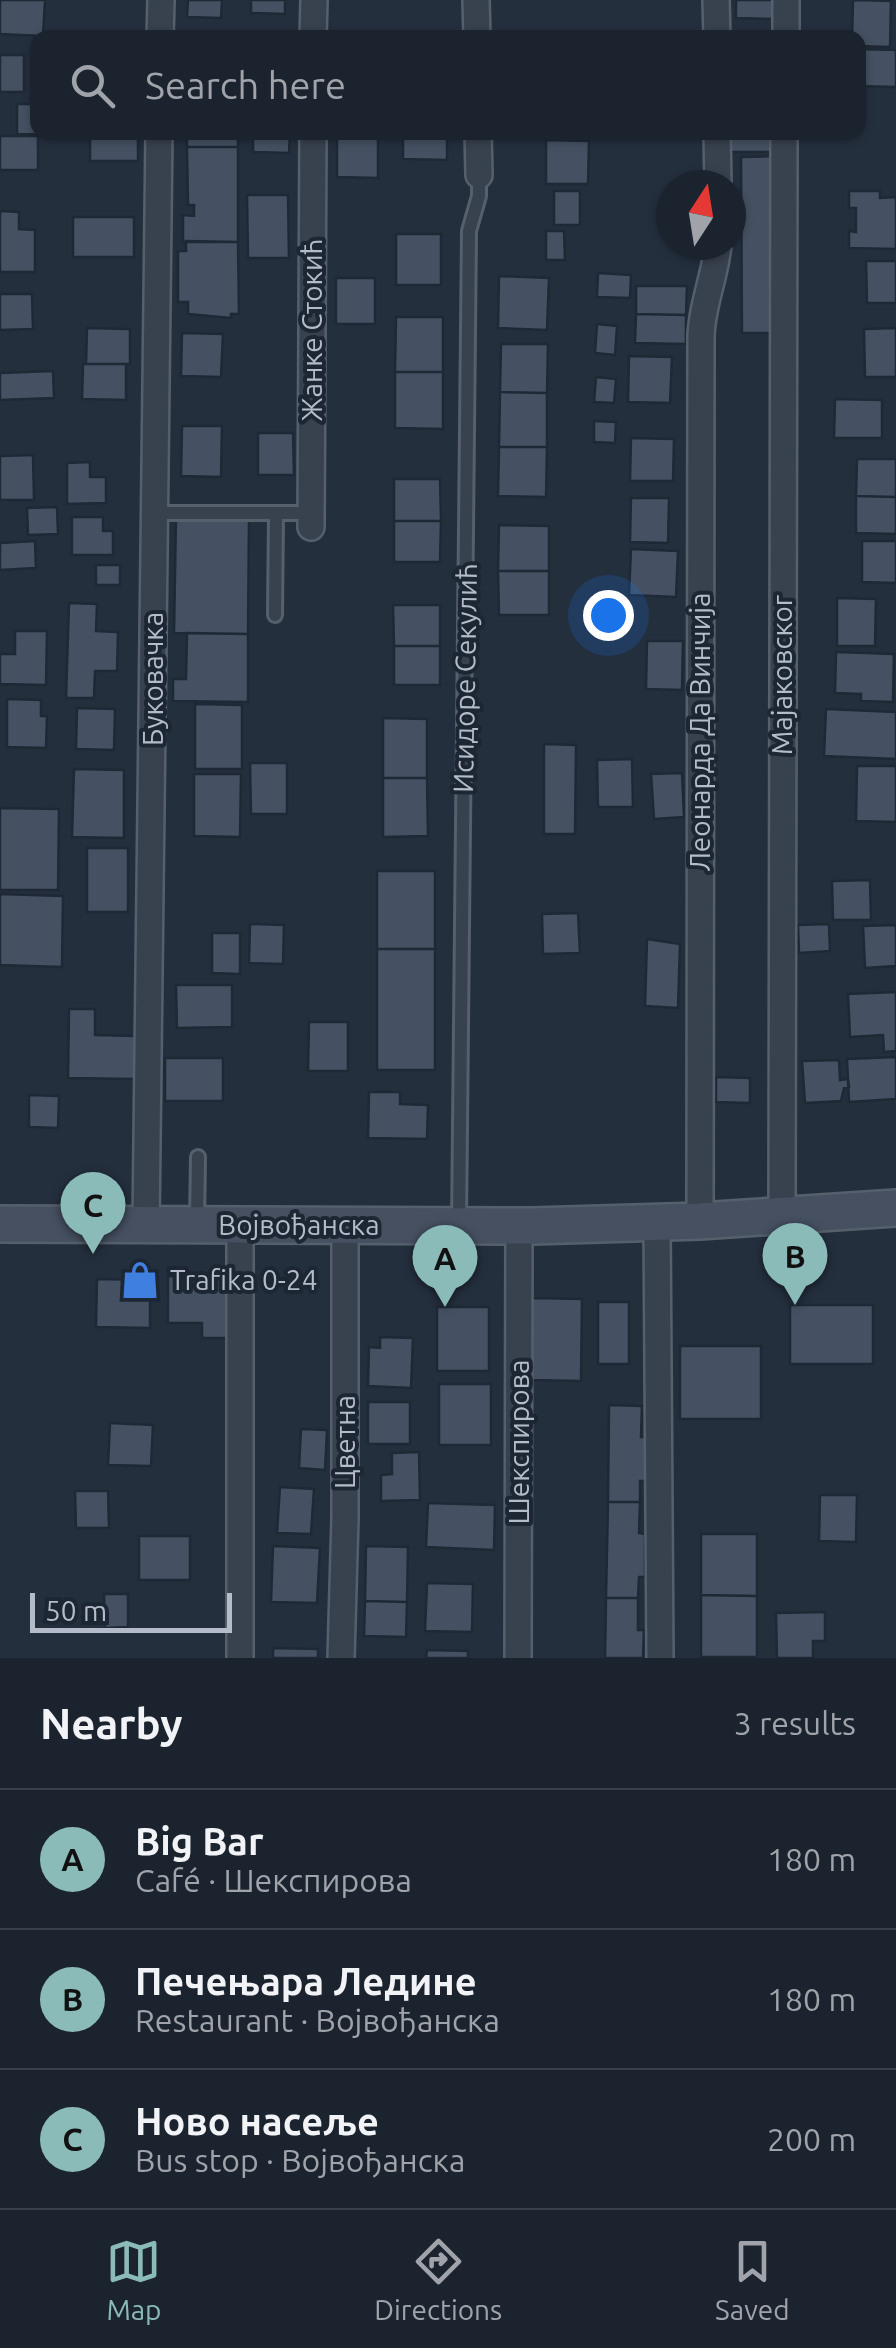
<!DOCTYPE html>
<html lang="en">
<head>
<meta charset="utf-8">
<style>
  body { margin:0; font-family:Ubuntu,sans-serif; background:#282f3a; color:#f1f3f6 }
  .compass { position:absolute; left:656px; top:170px; width:90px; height:90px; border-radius:50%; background:#1b232e; box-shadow:0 2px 8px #0004; rotate:12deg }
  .scale { position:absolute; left:30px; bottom:25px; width:202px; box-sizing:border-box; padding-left:10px; border:5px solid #b4bcc9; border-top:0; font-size:28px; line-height:35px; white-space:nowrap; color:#b4bcc9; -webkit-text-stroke:8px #1d2633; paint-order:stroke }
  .you { position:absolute; left:608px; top:615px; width:35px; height:35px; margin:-25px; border:8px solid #fff; border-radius:50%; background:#1a73e8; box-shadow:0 0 0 15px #1a73e833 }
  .badge { display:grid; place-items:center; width:65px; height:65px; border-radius:50%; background:#8bbbb9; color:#111; font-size:32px; font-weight:700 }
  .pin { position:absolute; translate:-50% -82px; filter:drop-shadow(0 2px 5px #0008) }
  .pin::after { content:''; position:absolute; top:52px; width:35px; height:30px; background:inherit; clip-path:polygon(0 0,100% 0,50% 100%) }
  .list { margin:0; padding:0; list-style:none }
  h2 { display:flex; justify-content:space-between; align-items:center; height:130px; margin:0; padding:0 40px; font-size:42px }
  h2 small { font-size:32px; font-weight:400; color:#a0a4aa }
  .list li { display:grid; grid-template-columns:65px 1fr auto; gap:30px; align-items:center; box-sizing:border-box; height:140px; padding:0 40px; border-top:2px solid #39404a }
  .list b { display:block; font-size:38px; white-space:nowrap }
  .list p { margin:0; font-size:32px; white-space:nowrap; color:#a0a4aa }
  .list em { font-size:32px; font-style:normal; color:#a0a4aa }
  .icon { flex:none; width:55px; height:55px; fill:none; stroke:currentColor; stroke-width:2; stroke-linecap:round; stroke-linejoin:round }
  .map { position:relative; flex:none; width:896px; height:1658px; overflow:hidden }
  .search { position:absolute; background:#1b232e; box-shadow:0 2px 8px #0004; left:30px; right:30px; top:30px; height:110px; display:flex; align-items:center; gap:25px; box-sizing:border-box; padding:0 35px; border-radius:20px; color:#a0a4aa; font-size:38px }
  .sheet { height:550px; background:#1b232e }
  nav { display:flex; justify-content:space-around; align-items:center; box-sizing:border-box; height:140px; border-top:2px solid #39404a; background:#1b232e; font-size:28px; color:#a0a4aa }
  nav a { display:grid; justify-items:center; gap:5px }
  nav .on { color:#8bbbb9 }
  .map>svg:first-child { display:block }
</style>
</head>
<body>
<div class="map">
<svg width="896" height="1658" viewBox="0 0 896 1658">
  <rect width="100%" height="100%" fill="#242f3e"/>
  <!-- building -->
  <path fill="#455162" stroke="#1f2835" stroke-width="2.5" d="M0,0H45L43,36L0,34Z
    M188,0H222L221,18L187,17Z
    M251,0H285V14L251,13Z
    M736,0H776V19L736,18Z
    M853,0L891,1L890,47L858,46V38H852Z
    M858,49L896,50V87L858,86Z
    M0,55H24V92H0Z
    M17,104H38V132L73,135L17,134Z
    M90,132H138V161H90Z
    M180,132H238V147H187V140L180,139Z
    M253,132H290L289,153L253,152Z
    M403,132H447V160L403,159Z
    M546,132H586V140H546Z
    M724,132H778V152H724Z
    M0,136H38V170H0Z
    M337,137H378V178L337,177Z
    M546,140L589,141L588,184H546Z
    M187,147H238V242H183V215L194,216V205H188Z
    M778,156L777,333H742L741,157Z
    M554,191H580V225H554Z
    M849,191H880V198L896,197V249L849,248V231L856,232V208H849Z
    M247,195H288L289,258H248Z
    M0,211L19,212V229L35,230V272H0Z
    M73,217H134V257H73Z
    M546,231H564L565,260H546Z
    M396,234H441V285H396Z
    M186,241L238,242L239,314H231V318L188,314V302H178V251H186Z
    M866,261H896V303H867Z
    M598,273L631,275L630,298L597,297Z
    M499,276L549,278L547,330L498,328Z
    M336,278H375V324H336Z
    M636,286H687L686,315L636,314Z
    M0,294H32L33,329L0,330Z
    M636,314L686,315V344L635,343Z
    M396,317H443V372H395Z
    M597,324L617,326L615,355L595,353Z
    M87,328L130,329V364H86Z
    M896,328V377H865L864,329Z
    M182,333L223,334L221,377L181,376Z
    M501,344H548L547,393L500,392Z
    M629,356L672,357L670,403L628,402Z
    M83,364H126V400L82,399Z
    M53,371L54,398L0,400V373Z
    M395,372H443V429L395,428Z
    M596,377L616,379L614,403L594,402Z
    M500,392L547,393V447H499Z
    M835,399L882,400V438H834Z
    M594,421L616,422L615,443L594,442Z
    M182,426H222L221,477L181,476Z
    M258,433H293L294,475H258Z
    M631,438L674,439L673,481H630Z
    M499,447H547L546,497L498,496Z
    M33,455L34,500H0V456Z
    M857,459H896V497L856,496Z
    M90,462V477H106V503L67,504V463Z
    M394,479H440L441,521H394Z
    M856,496L896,497V534L856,533Z
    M631,498H669L668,543L630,542Z
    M57,507L58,534L28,535L27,508Z
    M72,517H103V531H113V555H72Z
    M176,517L249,518L248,634L174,633Z
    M394,521H441L440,562H394Z
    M499,525L549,526V571H498Z
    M35,541L36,568L0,570V543Z
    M862,541H896V583L862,582Z
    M631,549L678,551L676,597L629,595Z
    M96,565H120V585H96Z
    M498,571H549V615H499Z
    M837,598L876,599L875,646H837Z
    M69,603L97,604L96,631L118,632L117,671H95L94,698H66Z
    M393,605H440V646H394Z
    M15,631H47L46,685L0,684V654H15Z
    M187,633L248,634V702L173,701V679H186Z
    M647,641H683L682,690L646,689Z
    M394,646H440V685H394Z
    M836,652L894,654L893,702L861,701V694L835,693Z
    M7,699L41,700V716H47L46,748L7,747Z
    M195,704L242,705V769H195Z
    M77,708L115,709L114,750L76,749Z
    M826,709L896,712V759L824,756Z
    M383,718L427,719V778H383Z
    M544,744L576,745L575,834H544Z
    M632,759L633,807H598L597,760Z
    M250,763H287V814H251Z
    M857,766H896V822L856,821Z
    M74,769L124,770V838L72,837Z
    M682,773L684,817L654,819L651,774Z
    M194,774H241L240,837L194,836Z
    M383,778H427L428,836L383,837Z
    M0,808L59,809L58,890H0Z
    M87,848H128V912H87Z
    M377,871H435V949H377Z
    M870,880L871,920H833L832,881Z
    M0,894L63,896L62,967L0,965Z
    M578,913L580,953L543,954L542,914Z
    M250,924L284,925L283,964L249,963Z
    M829,924L830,951L799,953L798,925Z
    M896,925V966L865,968L863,926Z
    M212,933H240V974L212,973Z
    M647,939L680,944L678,1008L645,1006Z
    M377,949H435V1070H377Z
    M176,985H232V1027L177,1028Z
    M896,992V1051L884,1052L883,1035L850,1037L848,994Z
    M69,1009H95V1035L136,1036L135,1079L68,1078Z
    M309,1022H348V1071H308Z
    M896,1057V1099L849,1102L847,1059Z
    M165,1058H223V1101H165Z
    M839,1060L840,1080L848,1079L849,1087L844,1088L841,1101L805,1103L802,1061Z
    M716,1077L750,1078V1103L716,1102Z
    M369,1092H400V1104L428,1105L427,1139L368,1138Z
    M29,1095L59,1096L58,1128L29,1127Z
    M168,1276L230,1277V1338H202V1323H168Z
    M97,1279L150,1280V1328L96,1327Z
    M532,1298L582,1299L581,1381L531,1380Z
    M598,1302H629V1364H598Z
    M790,1305H873V1364H790Z
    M437,1307H489V1371H437Z
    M380,1337L413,1338L411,1388L368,1386L369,1347L380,1348Z
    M680,1346H761V1419H680Z
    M439,1384H491V1445H439Z
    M368,1402H410V1444H368Z
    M609,1405L642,1406L641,1437H647L646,1481H640V1502H608Z
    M110,1423L153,1425L151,1466L108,1465Z
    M301,1429L327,1430L325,1470L299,1468Z
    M419,1452L420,1500L381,1501V1475L392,1474V1453Z
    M280,1487L314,1489L311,1534L277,1533Z
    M75,1491H108L109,1528H76Z
    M820,1495H857L856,1542L819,1541Z
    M608,1502H640L639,1533L645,1534V1577H639L638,1598H606Z
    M428,1503L495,1505L494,1550L426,1547Z
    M701,1534H757V1596L701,1595Z
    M139,1536H190V1580H139Z
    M273,1546L320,1548L317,1603L271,1602Z
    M366,1546L408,1547L407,1602L365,1601Z
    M427,1583L473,1584L472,1632L425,1631Z
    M104,1594H128V1627L105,1628Z
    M701,1595L757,1596V1657H701Z
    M606,1598H638V1630H644L643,1658H605Z
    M365,1601L407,1602L406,1637L364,1636Z
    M825,1612V1641H813V1658H777L776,1613Z
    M273,1648L318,1649V1658H273Z
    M427,1650L468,1651V1658H426Z"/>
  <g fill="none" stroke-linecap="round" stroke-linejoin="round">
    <!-- service casing -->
    <g stroke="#565f6c" stroke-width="18">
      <path id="service" d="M154,513H311
        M275,615L276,514
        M197,1223L198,1157
        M459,1225L469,231L479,196V175"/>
    </g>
    <!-- minor casing -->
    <g stroke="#565f6c" stroke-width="30">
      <path id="minor" d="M476,0L477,38
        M716,0L717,38
        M160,38L161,0
        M313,38L314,0
        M786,38V0
        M478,132L479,175
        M717,132L718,185
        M311,527L313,132
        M782,1217L784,132
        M700,1221L701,336C702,304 715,277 718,245
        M657,1223L660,1658
        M146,1225L159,132
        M240,1226V1658
        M341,1658L345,1518V1225
        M518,1658L519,1226"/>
    </g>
    <!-- secondary casing -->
    <g stroke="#565f6c" stroke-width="40">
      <path id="secondary" d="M0,1224L533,1226L700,1221L896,1208"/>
    </g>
    <!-- service -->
    <use href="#service" stroke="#38414e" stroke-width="12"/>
    <!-- minor -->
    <use href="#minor" stroke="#38414e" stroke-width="25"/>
    <!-- secondary -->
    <use href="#secondary" stroke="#465061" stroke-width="35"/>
  </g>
  <!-- icons -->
  <defs>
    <g id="shop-bare" transform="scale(3)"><path d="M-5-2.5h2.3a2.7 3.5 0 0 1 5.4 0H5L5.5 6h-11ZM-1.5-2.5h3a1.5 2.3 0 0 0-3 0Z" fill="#3f7fe0" stroke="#1d2633" stroke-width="2.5" paint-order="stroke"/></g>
  </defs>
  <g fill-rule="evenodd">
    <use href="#shop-bare" x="140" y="1280"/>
  </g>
  <g text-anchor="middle" stroke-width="8" stroke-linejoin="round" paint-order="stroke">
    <!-- street labels -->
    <g font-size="28" fill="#b4bcc9" stroke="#1d2633">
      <text transform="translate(312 330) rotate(-90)" y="10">Жанке Стокић</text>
      <text transform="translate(782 675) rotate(-90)" y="10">Мајаковског</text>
      <text transform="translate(465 678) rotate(-89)" y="10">Исидоре Секулић</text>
      <text transform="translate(153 679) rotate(-90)" y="10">Буковачка</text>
      <text transform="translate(700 732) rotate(-90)" y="10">Леонарда Да Винчија</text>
      <text x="299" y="1235">Војвођанска</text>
      <text transform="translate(345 1442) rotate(-90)" y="10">Цветна</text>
      <text transform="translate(519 1442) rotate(-90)" y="10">Шекспирова</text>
    </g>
    <!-- poi labels -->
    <g font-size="28" fill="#b4bcc9" stroke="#1d2633" text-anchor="start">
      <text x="170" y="1290">Trafika 0-24</text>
    </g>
  </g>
</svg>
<svg class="compass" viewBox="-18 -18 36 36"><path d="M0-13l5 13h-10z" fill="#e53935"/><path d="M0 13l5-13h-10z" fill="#a0a4aa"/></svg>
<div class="scale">50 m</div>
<div class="you"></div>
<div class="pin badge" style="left:445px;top:1307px">A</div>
<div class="pin badge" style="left:795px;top:1305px">B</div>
<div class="pin badge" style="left:93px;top:1254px">C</div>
<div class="search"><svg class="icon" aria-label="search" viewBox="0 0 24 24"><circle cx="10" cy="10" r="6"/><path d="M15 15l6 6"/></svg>Search here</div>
</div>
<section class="sheet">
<h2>Nearby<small>3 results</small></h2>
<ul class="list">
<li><span class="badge">A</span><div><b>Big Bar</b><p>Café · Шекспирова</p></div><em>180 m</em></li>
<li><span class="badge">B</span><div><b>Печењара Ледине</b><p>Restaurant · Војвођанска</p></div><em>180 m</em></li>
<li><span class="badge">C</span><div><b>Ново насеље</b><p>Bus stop · Војвођанска</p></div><em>200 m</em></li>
</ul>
</section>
<nav>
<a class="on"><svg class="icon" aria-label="map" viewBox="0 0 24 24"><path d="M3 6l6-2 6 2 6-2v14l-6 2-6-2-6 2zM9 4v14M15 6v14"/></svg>Map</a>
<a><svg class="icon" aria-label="directions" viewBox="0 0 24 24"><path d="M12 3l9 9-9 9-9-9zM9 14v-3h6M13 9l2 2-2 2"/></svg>Directions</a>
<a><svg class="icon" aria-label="saved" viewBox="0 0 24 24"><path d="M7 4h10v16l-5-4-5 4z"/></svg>Saved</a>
</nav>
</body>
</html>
